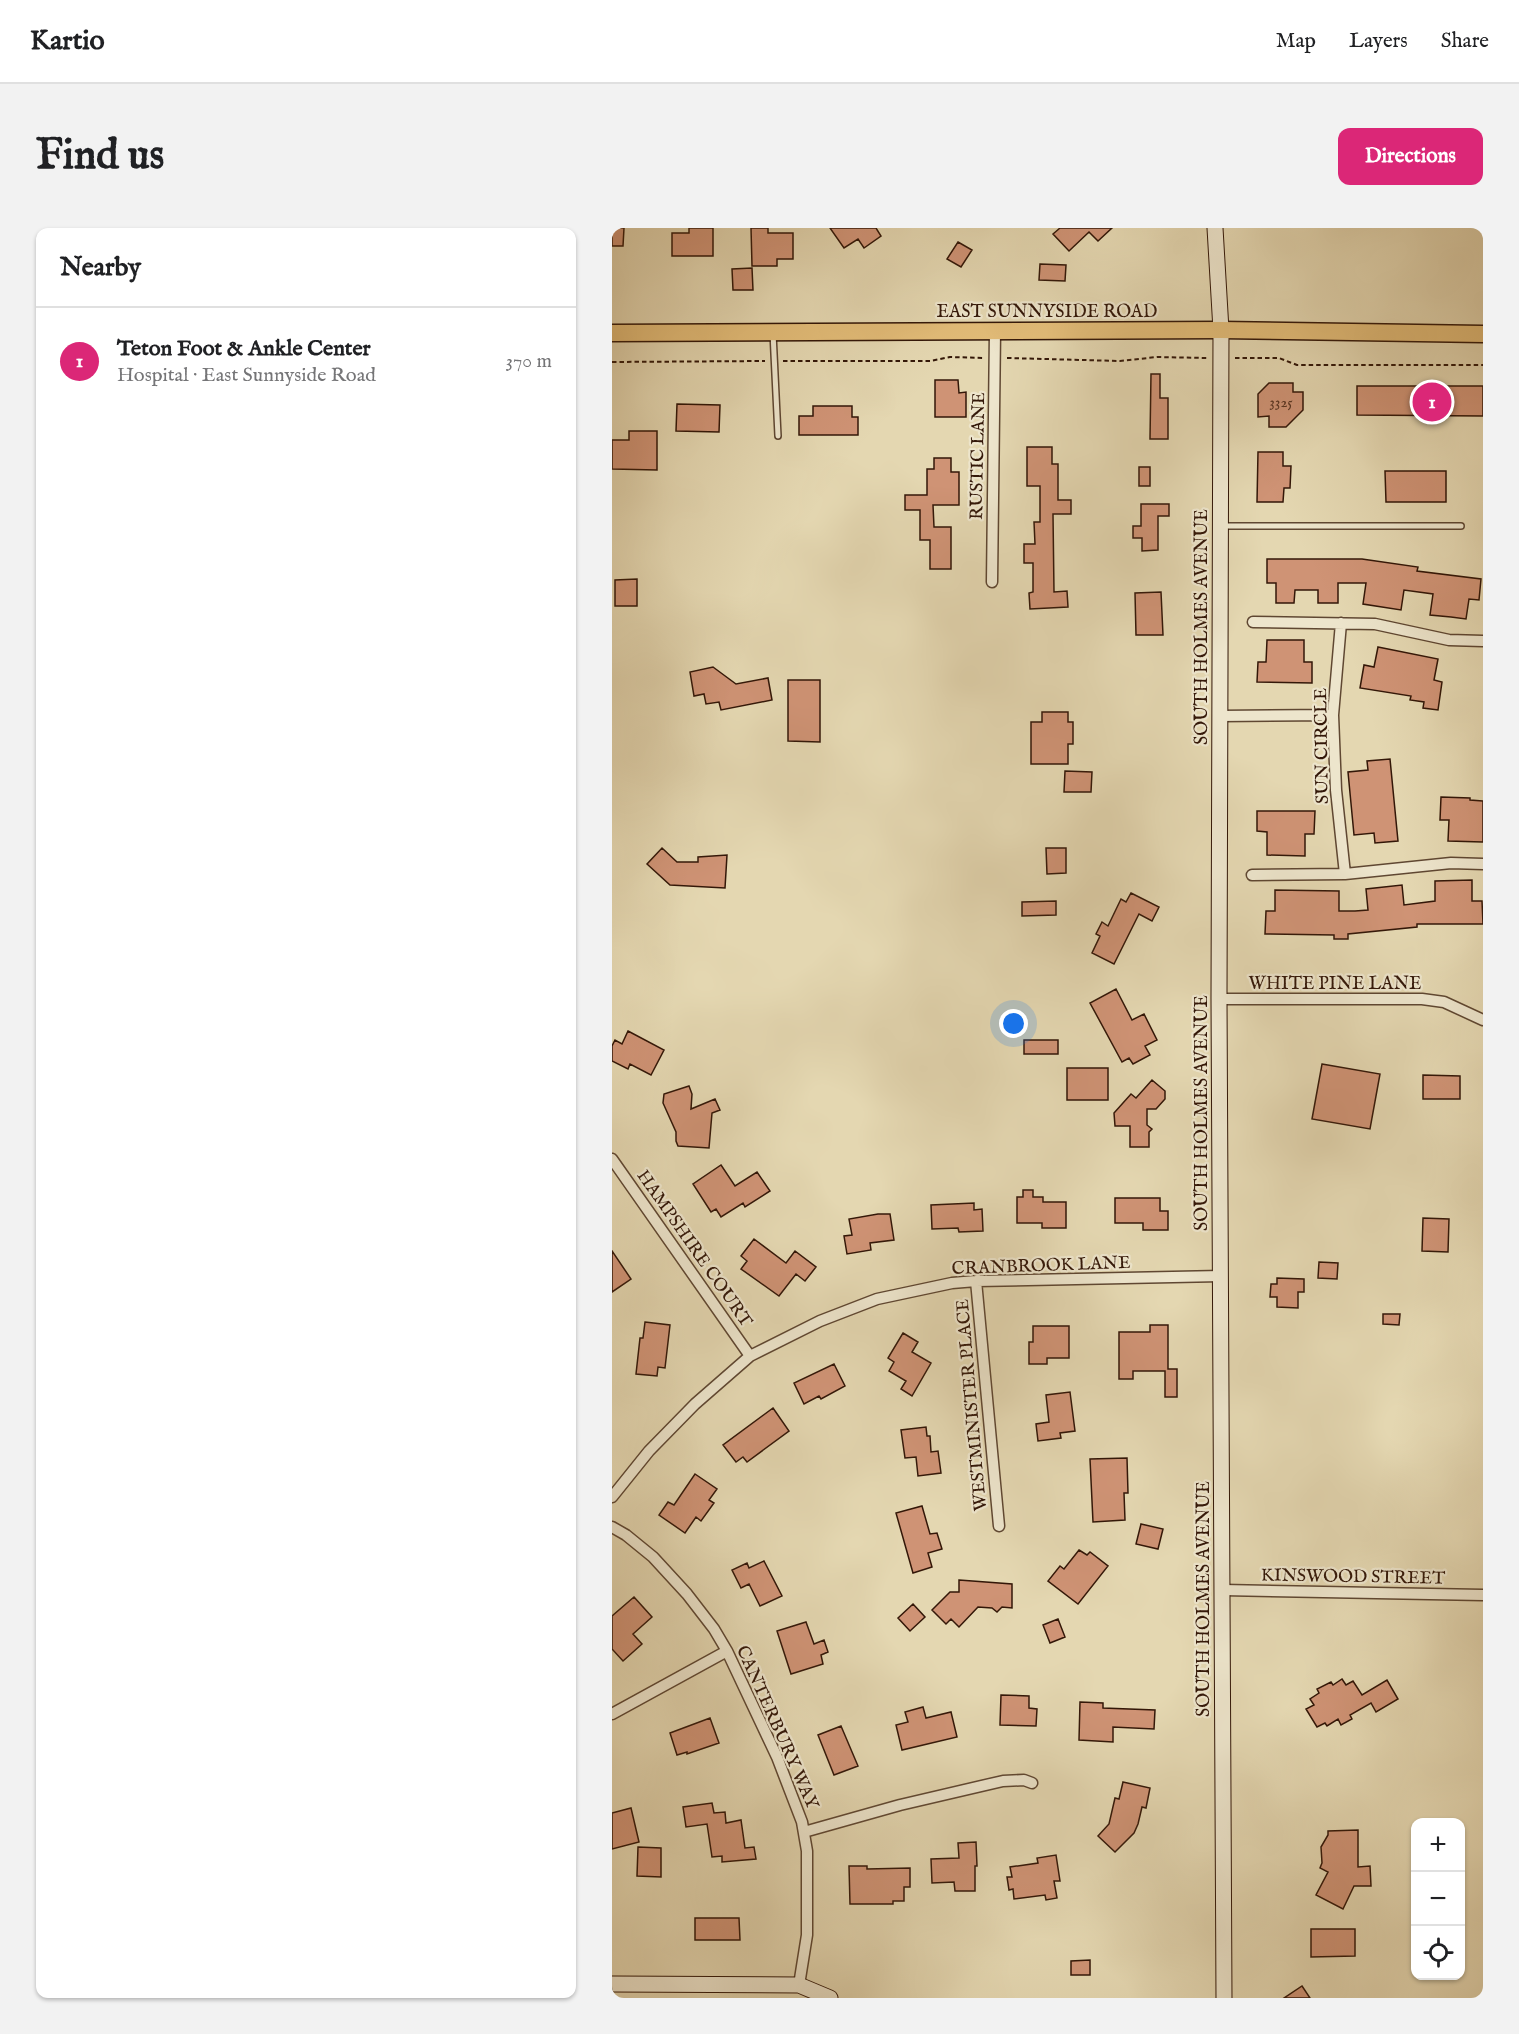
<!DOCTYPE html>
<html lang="en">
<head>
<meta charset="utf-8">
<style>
  body { margin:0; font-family:"IM FELL English",serif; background:#f2f2f2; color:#202124 }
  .controls { position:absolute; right:18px; bottom:18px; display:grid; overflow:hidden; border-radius:12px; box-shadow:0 2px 4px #0004 }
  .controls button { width:54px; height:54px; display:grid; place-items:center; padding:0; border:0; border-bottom:2px solid #e0e0e0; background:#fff; color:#202124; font:30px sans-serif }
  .you { position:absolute; left:402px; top:796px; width:21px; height:21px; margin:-15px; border:4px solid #fff; border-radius:50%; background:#1a73e8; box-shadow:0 0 0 9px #1a73e833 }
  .badge { display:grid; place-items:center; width:39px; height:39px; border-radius:50%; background:#db2777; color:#fff; font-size:20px; font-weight:700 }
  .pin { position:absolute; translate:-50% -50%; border:3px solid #fff; box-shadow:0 2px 6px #0006 }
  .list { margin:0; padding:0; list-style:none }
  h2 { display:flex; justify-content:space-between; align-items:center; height:78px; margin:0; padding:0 24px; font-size:26px }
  h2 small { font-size:20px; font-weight:400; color:#757577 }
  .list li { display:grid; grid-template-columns:39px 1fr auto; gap:18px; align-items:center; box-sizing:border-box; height:108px; padding:0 24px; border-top:2px solid #e0e0e0 }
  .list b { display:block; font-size:22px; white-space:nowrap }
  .list p { margin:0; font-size:20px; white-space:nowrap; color:#757577 }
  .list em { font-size:20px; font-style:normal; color:#757577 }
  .icon { flex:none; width:33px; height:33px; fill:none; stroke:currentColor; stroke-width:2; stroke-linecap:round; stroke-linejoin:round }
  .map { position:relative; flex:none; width:871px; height:1770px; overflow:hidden; border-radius:12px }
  header { display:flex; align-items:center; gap:36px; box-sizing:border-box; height:84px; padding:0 30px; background:#fff; border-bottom:2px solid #e0e0e0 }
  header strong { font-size:28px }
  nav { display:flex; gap:33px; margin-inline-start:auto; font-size:21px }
  .intro { display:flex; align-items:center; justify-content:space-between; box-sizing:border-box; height:144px; padding:0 36px }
  h1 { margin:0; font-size:42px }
  .button { padding:15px 27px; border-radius:12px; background:#db2777; color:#fff; font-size:21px; font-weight:700 }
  main { display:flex; gap:36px; padding:0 36px }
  aside { flex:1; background:#fff; border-radius:12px; box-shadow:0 2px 4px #0004 }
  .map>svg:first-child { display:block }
</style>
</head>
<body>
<header>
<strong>Kartio</strong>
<nav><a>Map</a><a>Layers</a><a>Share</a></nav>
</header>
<div class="intro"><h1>Find us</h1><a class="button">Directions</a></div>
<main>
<aside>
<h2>Nearby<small></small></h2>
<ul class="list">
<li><span class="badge">1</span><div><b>Teton Foot &amp; Ankle Center</b><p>Hospital · East Sunnyside Road</p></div><em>370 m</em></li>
</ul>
</aside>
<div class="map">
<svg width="871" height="1770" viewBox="0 0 871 1770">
  <rect width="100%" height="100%" fill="#e4d7b1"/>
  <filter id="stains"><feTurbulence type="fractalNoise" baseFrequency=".00333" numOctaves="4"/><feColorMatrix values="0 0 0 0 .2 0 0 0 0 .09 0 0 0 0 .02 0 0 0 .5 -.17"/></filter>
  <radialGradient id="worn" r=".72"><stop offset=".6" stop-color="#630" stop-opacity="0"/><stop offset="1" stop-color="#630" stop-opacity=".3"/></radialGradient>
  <!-- building -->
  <path fill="#cf9375" stroke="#331708" stroke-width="1.5" d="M0,0H12L11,18H0Z
    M77,0H101V28H60V5H77Z
    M139,0H156V5H181V31H165V38H140Z
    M218,0H264L269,8L252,20L246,11L232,20Z
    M448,0H500L486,13L477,4L457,23L441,6Z
    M346,14L360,22L349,39L335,31Z
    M428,36L454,37L453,53L427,52Z
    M140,40L141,62H121L120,41Z
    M539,146H548V170H556V211H538Z
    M323,152H346L347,165L354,164V189H323Z
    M657,155H681V164H691V182L674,199H657V188L646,189V166Z
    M745,158H871V188L745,187Z
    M65,176L108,177L107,204L64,203Z
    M201,178H240V189H246V207H187V188H201Z
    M17,203H45V242L0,241V212H17Z
    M415,219H440V236H446V272H459V286H441L442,364L455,363L456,379L418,381L417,365L421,364V335H412V316H423L422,294H428V258H415Z
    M646,224H671V238H679L678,260H672L671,274H645Z
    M322,230H339V244H347V277H321L322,299H339V341H318V312H308V282H293V267H315V241H322Z
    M527,239H538V258H527Z
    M773,243H834V274H774Z
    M529,276H557V288H546V322L530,323V310H521V298H529Z
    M655,331H750L806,339L805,343L869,351L867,372L857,371L854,391L839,389L818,387L821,366L792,362L789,382L751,376L754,355H726V375H706V362H683L682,375H664V355H655Z
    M25,351V378H3V352Z
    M549,364L551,407H524L523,365Z
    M655,412H692V434H700V455L645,454L646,434H654Z
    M766,419L826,431L822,452L830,454L826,482L811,480L812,474L798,472L799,468L748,460L752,437L762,439Z
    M101,439L124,456L156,450L160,472L109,482L107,474L94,476L92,466L82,468L78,444Z
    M176,452H208V514L176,513Z
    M430,484H456V494H461V516H456V536H419V494H430Z
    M778,531L786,613L763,615L762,605L742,607L736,544L756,542L755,533Z
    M453,543L480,544L479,564H452Z
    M829,569L858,570V572L871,573V614L836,613L837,592H828Z
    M645,583H703L702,606H693V628L655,627V604L645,603Z
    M50,620L65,634H86V629L115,627L113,660L58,657L35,636Z
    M434,620H454V645L435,646Z
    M860,652V673H870L871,696H805V699L736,706V711H722V707L653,706L654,683H663V662L727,663V683H743L756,682L754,661L790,657L792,677L823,673V653Z
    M519,665L547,679L540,693L527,686L502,736L480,725L488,708L484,706L490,694L496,698L509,671L514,674Z
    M444,673V687L410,688V674Z
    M504,761L520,792L532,786L545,812L533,818L538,827L521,836L517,830L510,834L478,775Z
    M16,803L52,822L39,847L18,836L16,841L0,833V818L3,812L10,816Z
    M412,812H446V826H412Z
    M710,836L768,846L758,901L700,891Z
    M455,840H496V872H455Z
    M811,847L848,848V871H811Z
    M540,852L553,863V871L544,881H535V897L540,901L537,904V919H518V898H503L502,885L519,866L524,870Z
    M77,858L80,866L79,881L103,871L108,882L100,885L97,920L66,918L64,913V904L51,875L52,866Z
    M109,937L123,958L145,944L158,963L133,979L131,975L109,989L104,981L99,984L81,956Z
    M411,962H421V969H431V974H454V1000H430V995H405V969H411Z
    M503,970H548V983H556V1002H531V995H503Z
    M362,975V982L370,981L371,1003L347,1004L346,1000L320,1001L319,977Z
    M266,986H278L282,1012L258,1015L259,1022L235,1026L232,1008L240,1007L237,991Z
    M811,990L837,991L836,1024L810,1023Z
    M142,1011L174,1035L183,1023L204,1039L193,1053L184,1046L167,1068L129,1041L135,1033L129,1028Z
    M0,1023L19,1051L0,1064Z
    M707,1034L726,1035L725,1051L706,1050Z
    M665,1050L692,1051V1064H686V1080L665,1079V1069H658L659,1056H665Z
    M771,1086H788L787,1097L771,1096Z
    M33,1094L58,1097L53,1140L46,1139L45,1148L24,1146L28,1110H31Z
    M538,1097H556V1141H565V1169H553V1143H521V1151H507V1104H538Z
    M421,1098H457V1130H435V1136H417V1114H421Z
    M291,1105L306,1114L300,1124L319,1135L300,1168L289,1161L294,1153L277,1143L282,1134L276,1130Z
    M222,1136L233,1158L209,1171L207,1168L192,1176L182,1155Z
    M458,1164L463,1203L448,1205L449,1210L426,1213L424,1196L437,1194L434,1167Z
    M161,1180L177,1203L135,1234L131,1229L124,1234L111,1217Z
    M314,1199L315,1208H318L319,1224L326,1223L329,1245L306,1248L304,1229L293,1230L289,1202Z
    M515,1230L516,1265H512L513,1292L481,1294L478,1231Z
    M83,1246L105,1261L97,1272L102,1275L89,1293L84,1289L73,1305L47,1287L56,1274L62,1277Z
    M310,1278L318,1306L325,1305L330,1321L316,1325L320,1339L301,1345L284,1285Z
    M529,1296L551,1301L546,1321L524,1316Z
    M467,1322L475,1327L478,1324L496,1338L466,1376L436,1353L448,1338L452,1341Z
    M152,1333L170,1368L148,1378L137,1356L129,1360L120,1342L135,1335L137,1340Z
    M347,1352L400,1356V1380L390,1379L385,1384L380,1380L366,1379L347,1399L339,1391L334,1396L320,1382L338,1364H347Z
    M22,1369L40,1389L21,1406L30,1416L11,1433L0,1421V1388Z
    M301,1376L313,1389L298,1403L286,1390Z
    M446,1391L453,1409L438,1415L431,1397Z
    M194,1394L202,1416L212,1412L216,1424L209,1427L211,1436L179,1446L165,1403Z
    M730,1451L734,1457L741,1453L750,1467L775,1452L786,1471L764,1484L759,1475L738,1487L740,1491L729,1497L726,1491L715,1498L713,1495L705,1499L694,1481L702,1477L698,1471L707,1465L705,1461L719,1454L721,1457Z
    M389,1467L417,1468V1480L425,1481L424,1498L388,1497Z
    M468,1474L491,1475V1480L543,1482L542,1501L501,1499V1514L467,1512Z
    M311,1479L314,1490L339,1484L345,1509L290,1522L284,1497L296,1494L293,1484Z
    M98,1490L107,1515L75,1526V1524L65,1527L58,1505Z
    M229,1498L246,1538L222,1547L206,1507Z
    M511,1554L538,1560L534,1580L530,1579L526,1596L522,1605L503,1624L486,1608L497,1596L503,1570L507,1571Z
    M100,1575L102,1585L113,1584L114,1595L129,1592L133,1620L142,1619L144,1631L110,1634V1628L100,1629L95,1596L74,1599L71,1579Z
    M19,1580L27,1614L0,1621V1585Z
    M746,1602V1639L758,1638L759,1658H742L731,1681L704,1667L716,1644L708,1640L710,1635L709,1619L716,1607V1603Z
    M364,1614L365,1638H363V1663H343L342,1654L320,1655L319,1631L347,1630L346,1615Z
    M26,1619L49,1620V1649L25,1648Z
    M444,1627L448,1653H442L445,1670L434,1672L433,1667L402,1671L401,1661L397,1662L395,1649H400L398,1639L426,1635L425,1630Z
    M237,1638H255V1641L298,1640V1659H292V1673H281V1676H238Z
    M83,1690H127L128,1712H83Z
    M699,1701H743V1728L699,1729Z
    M478,1732V1747H459V1733Z
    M690,1758L698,1770H672Z"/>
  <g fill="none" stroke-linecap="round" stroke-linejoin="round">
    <!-- lane casing -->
    <g stroke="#5f4732" stroke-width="8">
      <path id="lane" d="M161,105L166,208
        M610,298H849"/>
    </g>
    <!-- street casing -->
    <g stroke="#5f4732" stroke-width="13">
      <path id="street" d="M380,354L383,103
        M641,394L763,396L837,412L871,413
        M729,395L721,487L724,562L733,646
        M608,488L721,487
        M640,647L733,646L839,635L871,636
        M607,771H810L832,774L871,792
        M0,931L138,1128
        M364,1053L387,1298
        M0,1269L37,1223L83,1176L138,1128L208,1093L265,1071L340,1055L364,1053L609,1048
        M0,1299L14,1307L41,1329L75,1366L102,1401L115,1423L165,1529L190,1594L195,1623V1707L187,1757
        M611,1362L871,1367
        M0,1486L115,1423
        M192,1604L288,1577L391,1553L412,1552L420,1555"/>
    </g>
    <!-- secondary casing -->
    <g stroke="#331708" stroke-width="17">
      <path id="secondary" d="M603,0L609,102L607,771L612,1770
        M0,1756L187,1757L218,1770"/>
    </g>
    <!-- primary casing -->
    <g stroke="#331708" stroke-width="19">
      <path id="primary" d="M0,105L609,102L871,106"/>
    </g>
    <!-- path -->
    <path stroke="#331708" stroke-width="2" stroke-dasharray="4.5 3" stroke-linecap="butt" d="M395,130L508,133L545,129L596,130
      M623,130H667L685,137H871
      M171,133H318L338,129L372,130
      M0,134L153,133"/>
    <!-- lane -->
    <use href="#lane" stroke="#ede5cc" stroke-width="5"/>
    <!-- street -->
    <use href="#street" stroke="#ede5cc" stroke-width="10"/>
    <!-- secondary -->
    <use href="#secondary" stroke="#ede5cc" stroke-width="15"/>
    <!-- primary -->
    <use href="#primary" stroke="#e2bc78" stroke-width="16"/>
  </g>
  <g text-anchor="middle" stroke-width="4.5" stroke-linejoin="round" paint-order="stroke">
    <!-- number labels -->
    <g font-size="15" fill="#5a3623">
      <text x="669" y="179">3325</text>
    </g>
    <!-- street labels -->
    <g font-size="18" fill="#331708" stroke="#ede5cc">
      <text x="435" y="89">EAST SUNNYSIDE ROAD</text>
      <text transform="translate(365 228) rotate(-89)" y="6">RUSTIC LANE</text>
      <text transform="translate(589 399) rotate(-90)" y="6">SOUTH HOLMES AVENUE</text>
      <text transform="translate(709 518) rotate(-91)" y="6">SUN CIRCLE</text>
      <text x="723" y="761">WHITE PINE LANE</text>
      <text transform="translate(589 885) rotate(-90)" y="6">SOUTH HOLMES AVENUE</text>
      <text transform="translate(83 1020) rotate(55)" y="6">HAMPSHIRE COURT</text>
      <text transform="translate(429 1037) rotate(-2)" y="6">CRANBROOK LANE</text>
      <text transform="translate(359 1177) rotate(-95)" y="6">WESTMINISTER PLACE</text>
      <text transform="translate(741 1348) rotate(1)" y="6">KINSWOOD STREET</text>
      <text transform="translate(591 1371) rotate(-90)" y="6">SOUTH HOLMES AVENUE</text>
      <text transform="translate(166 1499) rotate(66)" y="6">CANTERBURY WAY</text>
    </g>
  </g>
  <rect width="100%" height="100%" filter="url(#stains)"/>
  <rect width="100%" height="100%" fill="url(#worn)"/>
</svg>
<div class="controls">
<button>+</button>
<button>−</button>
<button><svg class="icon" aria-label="locate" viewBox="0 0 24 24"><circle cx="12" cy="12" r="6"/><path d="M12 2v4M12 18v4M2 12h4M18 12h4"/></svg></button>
</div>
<div class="you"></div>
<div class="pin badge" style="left:820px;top:174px">1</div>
</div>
</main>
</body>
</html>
